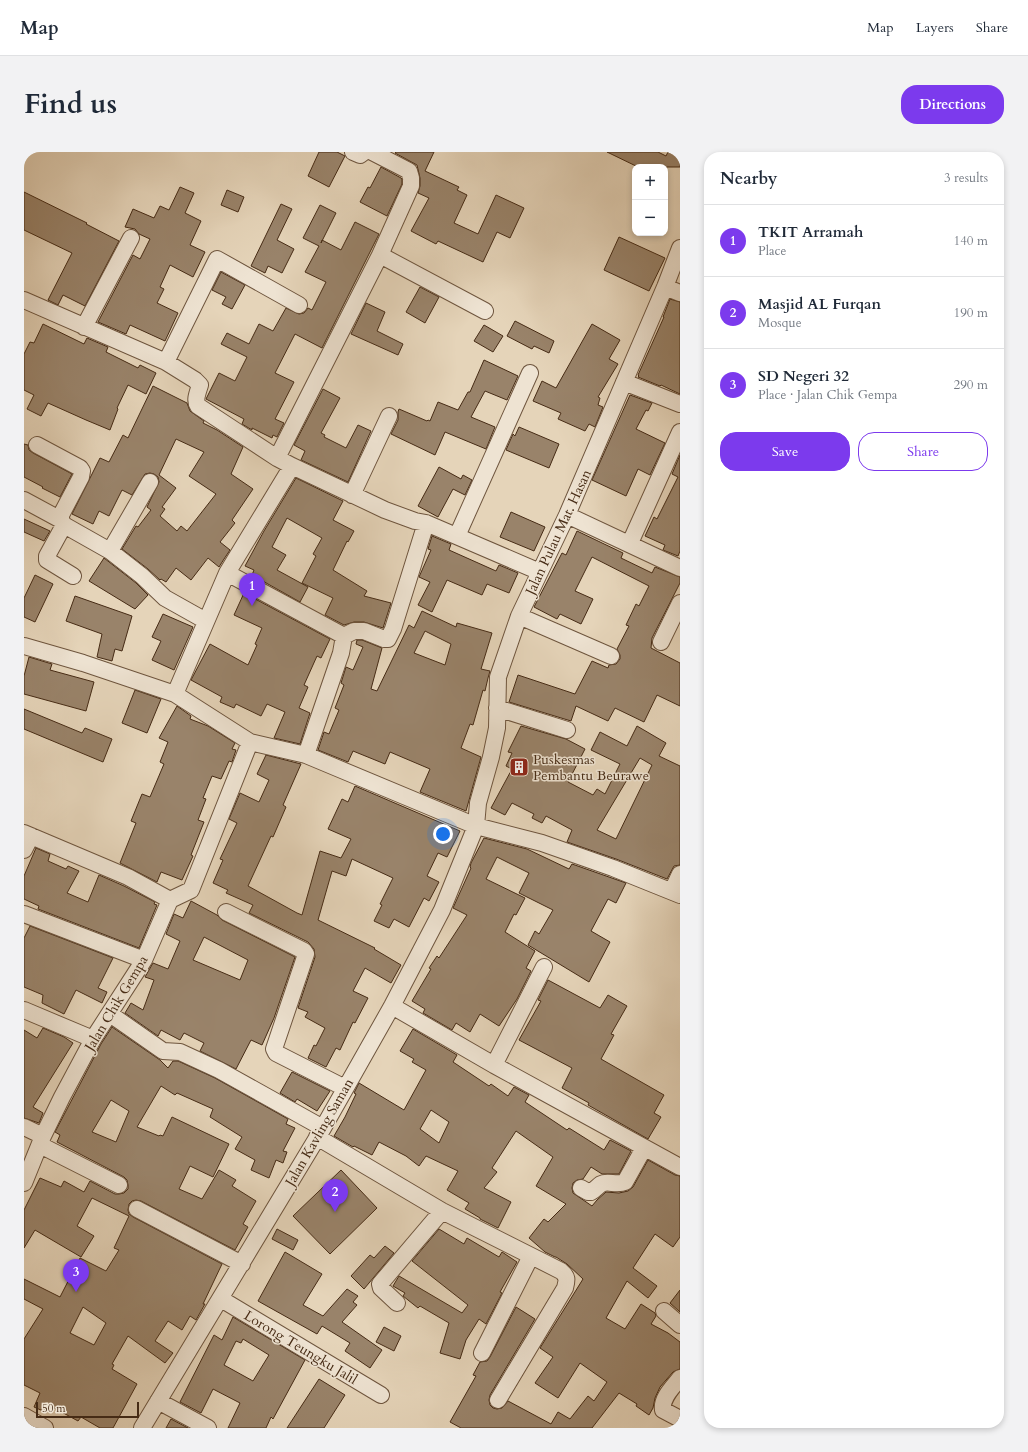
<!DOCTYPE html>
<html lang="en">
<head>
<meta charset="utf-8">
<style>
  body { margin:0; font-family:Cardo,serif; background:#f2f2f3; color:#1f2937 }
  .controls { position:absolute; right:12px; top:12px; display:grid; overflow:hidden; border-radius:8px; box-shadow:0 2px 6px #0003 }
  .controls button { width:36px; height:36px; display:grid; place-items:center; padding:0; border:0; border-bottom:1px solid #e0e1e3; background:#fff; color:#1f2937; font:20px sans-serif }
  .scale { position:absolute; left:12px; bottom:10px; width:103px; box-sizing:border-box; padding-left:4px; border:2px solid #462b15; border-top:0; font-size:11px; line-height:14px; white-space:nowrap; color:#462b15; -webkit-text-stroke:3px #eee3d2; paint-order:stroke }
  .you { position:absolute; left:419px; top:682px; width:14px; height:14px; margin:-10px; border:3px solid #fff; border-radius:50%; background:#1a73e8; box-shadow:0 0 0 6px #1a73e833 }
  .badge { display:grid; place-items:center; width:26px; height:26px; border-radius:50%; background:#7c3aed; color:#fff; font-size:13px; font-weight:700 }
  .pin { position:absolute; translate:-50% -33px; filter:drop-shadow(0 1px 2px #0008) }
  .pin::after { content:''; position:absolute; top:21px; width:14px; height:12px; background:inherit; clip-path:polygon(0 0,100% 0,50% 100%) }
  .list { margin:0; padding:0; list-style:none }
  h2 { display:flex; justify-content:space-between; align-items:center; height:52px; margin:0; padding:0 16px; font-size:17px }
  h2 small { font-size:13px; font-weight:400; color:#747a83 }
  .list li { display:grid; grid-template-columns:26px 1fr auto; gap:12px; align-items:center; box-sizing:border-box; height:72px; padding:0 16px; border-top:1px solid #e0e1e3 }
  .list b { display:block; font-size:15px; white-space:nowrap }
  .list p { margin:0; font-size:13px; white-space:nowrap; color:#747a83 }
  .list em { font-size:13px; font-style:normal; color:#747a83 }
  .actions { display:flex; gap:8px; padding:12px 16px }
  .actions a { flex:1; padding:9px 0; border:1px solid #7c3aed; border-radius:16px; text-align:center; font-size:14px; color:#7c3aed }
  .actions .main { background:#7c3aed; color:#fff }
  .map { position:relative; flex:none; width:656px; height:1276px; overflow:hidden; border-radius:16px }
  header { display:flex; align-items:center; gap:24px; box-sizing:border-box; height:56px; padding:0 20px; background:#fff; border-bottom:1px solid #e0e1e3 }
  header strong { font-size:19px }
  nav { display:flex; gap:22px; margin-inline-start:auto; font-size:14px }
  .intro { display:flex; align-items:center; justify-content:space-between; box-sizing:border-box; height:96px; padding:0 24px }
  h1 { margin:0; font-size:28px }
  .button { padding:10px 18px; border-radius:16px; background:#7c3aed; color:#fff; font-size:14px; font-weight:700 }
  main { display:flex; gap:24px; padding:0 24px }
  aside { flex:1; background:#fff; border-radius:16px; box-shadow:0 2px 6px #0003 }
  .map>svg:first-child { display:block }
</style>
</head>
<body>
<header>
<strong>Map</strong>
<nav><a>Map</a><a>Layers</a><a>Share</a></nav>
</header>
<div class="intro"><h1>Find us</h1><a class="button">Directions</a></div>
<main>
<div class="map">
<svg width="656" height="1276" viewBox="0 0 656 1276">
  <rect width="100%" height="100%" fill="#e5d4b9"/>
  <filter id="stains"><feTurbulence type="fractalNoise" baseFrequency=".005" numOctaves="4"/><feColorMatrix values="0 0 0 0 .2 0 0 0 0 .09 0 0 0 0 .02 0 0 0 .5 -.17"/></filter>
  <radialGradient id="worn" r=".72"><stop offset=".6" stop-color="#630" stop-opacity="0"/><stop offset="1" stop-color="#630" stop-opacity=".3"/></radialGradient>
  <!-- building -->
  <path fill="#99836a" stroke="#462b15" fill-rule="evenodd" d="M295,0H313L321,4L305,35L284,24Z
    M372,0H410L401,19L435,35L433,38L443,43L430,71L454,82L472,43L500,56L486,86L473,80L459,110L414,89L412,92L387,79L405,46L394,41L396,34V26L393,13L371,1Z
    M583,0H634L642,4L644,0H656V15H614Z
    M357,15L377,26L378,27V32L363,64L336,50L344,35L346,36Z
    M156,35L170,41L161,61L177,69L166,93L181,100L169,125L146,113L136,135L140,137L133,151L154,161L141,189L106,173L102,182L74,170L109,103L116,107L126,87L115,82L111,77L101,75L109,57L130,66L136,54L145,58Z
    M203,38L220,45L214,60L197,53Z
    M0,40L63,71L62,72L95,89L61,154L39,143L34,153L24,148L48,101L0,78Z
    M257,52L268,57L253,88L270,97L258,121L244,114L241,121L227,114Z
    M296,53L312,61L297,91L298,88L317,98L331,70L355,82L298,196L271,182L251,221L270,230L251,267L260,271L253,285L249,283L248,286L228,276V278L218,272L220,267L182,247L195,221L211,229L223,205L197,192L203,181L225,192L235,172L249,179L262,156L275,162L280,161L284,156L288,158L302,130L281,120L295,94L279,86Z
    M595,85L641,106L625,139L580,118Z
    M197,120L221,133L208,157L198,152L202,145L188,138Z
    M396,135L415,145L401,171L382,160Z
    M646,147L656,150V242L637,233L636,234L614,225L615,224L614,223L640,165H639Z
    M342,151L361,160L353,179L379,192L374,203L327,182Z
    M491,169L530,189L525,201L510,194L508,197L483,184Z
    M19,172L60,192L63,186L84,195L82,200L114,216L116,213L132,221L122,242L104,233L93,256L94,257L86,278L62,268L24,251L17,264L3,257L10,243L0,238V202L6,190L10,191Z
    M568,172L596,188L585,207L594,212L574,245L576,246L574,253L579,255L571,275L565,272L561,279L534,267L537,261L509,249L518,229L532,236Z
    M460,173L479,184L469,200L450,189Z
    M460,208L494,224L483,248L461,239L447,265L471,275L462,297L421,280L411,303L367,282L374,268V260L375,257L403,269L404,268L406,269L414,250L434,258L444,240H446Z
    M129,234L163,251L166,259L180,269L179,271L193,278L219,295L207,322L229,337L208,368L211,371L196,390L206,398L200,407L195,415L184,406L167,428L152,416L142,430L137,427L136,428L124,417L98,397L112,374L114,375L127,358L123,355L135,330L134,325L130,322L126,321L121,322L108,343L98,338L85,364L75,359L69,372L48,362L76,306L85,310L99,283L104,286ZM152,287L180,300L165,324L192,342L163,379L157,374L153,379L136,364L141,357L138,355L152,336L135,323Z
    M299,237L316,246L297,281L301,283L300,285L322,296L334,273L347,279L324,330L277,308L281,299L270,293Z
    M606,243L628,251L624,259L622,258L612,277L641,291L626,323L614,317L602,344L568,328Z
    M495,275L535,292L525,316L482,298L489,282L491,284Z
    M0,292L4,293L5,298L9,301L48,322L36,345L18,336L19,335L0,325Z
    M656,303V399L654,404L639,398L641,393L621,384L630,365L633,367L654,325L648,322Z
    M415,315L437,327L439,323L448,328L441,343L429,337L414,365L394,354Z
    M272,326L319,349L309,368L330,379L324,390L323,389L309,418L343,439L340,444L367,451L359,476L340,470H330L320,473L301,463L309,446L278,431L292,404L289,402L298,386L263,366L248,395L262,403L253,418L284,435L276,450L228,423L230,418L221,414L240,379Z
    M487,360L521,375L510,399L476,385Z
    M0,367L26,379L20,389L0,380Z
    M553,379L599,401L597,406L628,421L631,415L656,425V431L628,486L627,496L656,511V554L633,543L620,570L591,556L584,569L552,554L547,569L485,550L494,523L551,542L568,509L584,516L585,513L592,512L596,507V503L593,497L605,474L602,473L612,452L615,454L625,434L568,405L551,439L569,447L557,472L536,462L533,467L510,455L538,401L542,403Z
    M408,384L427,392L425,398L472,419L475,413L494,421L485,441L463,432L458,443L423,428L408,460L394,453L406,430L395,425L407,398L404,397Z
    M80,406L112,431L124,443L111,457L65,429Z
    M11,423L29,432L11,470L0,465V446Z
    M220,441L306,487L297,506L293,504L280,533L284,535L275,556L286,561L276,592L250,586L261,560L243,552L237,564L212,552L210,556L196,550L198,545L167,528L186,492L224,513L233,493L231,492L238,476L210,463Z
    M51,444L108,464L98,499L91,497L88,509L73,505L78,482L42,469Z
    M398,459L432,475L433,471L468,481L457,517L466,519L464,526L461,539L459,538L449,573L446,572L437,596L457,605L442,659L396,640L406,617L366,600L361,612L329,599L324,610L294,598L300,580L305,582L315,558L311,556L320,533L317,531L322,515L329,518L339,495L332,492L333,488H338L358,496L347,537L353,539L385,473L390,476ZM401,479L427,492L421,513L390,501Z
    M139,462L169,475L150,518L128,508L137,489L128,485Z
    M5,505L28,512L26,518L70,530L62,559L0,542V524Z
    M111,538L137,547L123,581L98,571Z
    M153,554L167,564L166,567L184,574L211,591L208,597L212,598L208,610L205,609L197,627L188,624L179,646L182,647L174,668L180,670L167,703L169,704L158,728L137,720L133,730L96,711L112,671L107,669L118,642L126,645L140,612L136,610L144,590L135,586Z
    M0,557L58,581L61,576L88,587L79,610L0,577Z
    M497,574L542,587L561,597L544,630L569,643L573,637L581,642L596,612L567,598L576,580L603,594L613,574L642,591L635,604L656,614V713L650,714L643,727L592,707L543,690L548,678L522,664L518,671L508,666L510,662L488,651L481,663L467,656L488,617L482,614L488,601L484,600ZM616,606L628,613L592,687L573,678Z
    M242,603L277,612L259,653L262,655L249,685L247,684L224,734L273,761L278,763L296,699L317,706L327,687L304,677L318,647L324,650L331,634L436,679L423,705L414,701L403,724L415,730L405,749L400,746L385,775L370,767L365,776L350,769L358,753L356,752L369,726L328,707L322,724L308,719L294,768L351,796L350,797L377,813L367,831L341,816L329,839L344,846L331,871L329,870L316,898L312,896L302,915L284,906L290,893L292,894L301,876L281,865L284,860L274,856L291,805L290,797L284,790L225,761L229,753L202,741L204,738L189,731L199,708L196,707L213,671L205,667L216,641L235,650L245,628L233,622Z
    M460,686L503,697L545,717L548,712L602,731L592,751L584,747L567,779L586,790L565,830L504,793L511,779L515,782L529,758L495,741L505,721L473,705L462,727L501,746L492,763L490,762L481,780L511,799L502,816L507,819L493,847L475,874L456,862L446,880L432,871L428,878L399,861L401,857L388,849L407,817L405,816L413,804L415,806L443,763L429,756L447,716L446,715L447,711Z
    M12,696L26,702L24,709L42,717L44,714L55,719L43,741L64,750L75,723L100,734L131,750L130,752L133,753L115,796L14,757L15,754L0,747V724Z
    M167,749L193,763L198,768L271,805L250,866L238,893L227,888L212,917L176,899L180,891L160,881L156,888L137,878L134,884L101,861L107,851L119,858L130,828L121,825L129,811L144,817L156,789L142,782L150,762L159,766ZM180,785L224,808L216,828L169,808Z
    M6,774L89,806L74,836L83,840L78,851L52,838L40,862L18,851L19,843L0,835V786Z
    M524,828L576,856L584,843L603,854L587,882L590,883L577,907L640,943L630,961L637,965L624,987L564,953L565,951L538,936L548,916L495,888L517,849L514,848Z
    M88,875L136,908L144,916L149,909H154L191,926L264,967L262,972L271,976L259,999L263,1000L259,1011L252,1008L245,1026L227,1018L231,1008L211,997L218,985L186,965L189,957L153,941L151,943L137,934L113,975L135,984L136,983L139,984L148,965L205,992L189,1025L166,1014L155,1037L178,1047L195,1018L212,1028L208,1034L232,1049L219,1072L224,1075L211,1098L117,1049L112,1048L108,1049L105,1052L104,1058L105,1062L109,1065L198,1112L179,1152H181L172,1168L166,1164L158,1178L144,1169L131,1189L149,1201L141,1211L104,1184L88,1212L90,1213L88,1217L113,1232L89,1276H76L57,1265L54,1269L23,1252L19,1259L10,1255L16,1241L0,1233V1187L19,1157L0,1147V1127L36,1145L56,1106L82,1119L95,1098L90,1096L105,1064L68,1046L53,1074L70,1084L57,1105L11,1078L0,1096V1058L16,1026L37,1035L40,1029L60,1040L66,1029L91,1042H95L100,1041L104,1037V1033L103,1028L100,1025L33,990L36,983L31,980L77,892ZM87,948L105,959L92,990L68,980ZM59,1155L82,1171L70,1193L46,1181Z
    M19,876L40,885L49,891L9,955L19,961L15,971L0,966V878L13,886Z
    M389,877L433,903L429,910L465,934L467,932L484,944L490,935L505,943L501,950L543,978L545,976L580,998L586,988L607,999L595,1022H578L567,1015L559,1027L553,1028L549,1031L548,1036L549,1041L568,1054L573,1048L582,1040L595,1041L604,1039L609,1035L624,1008L651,1023L656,1024V1085L649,1095L631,1082L609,1116L633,1134L624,1146L603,1129L582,1166L601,1177L617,1152L631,1161L632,1164L627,1172L644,1181L656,1190V1217L649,1220L636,1235L631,1246L629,1256L625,1263L612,1254L613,1252L595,1241L568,1276H437L426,1270L452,1224L449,1223L456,1210L463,1209L466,1205L492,1155L511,1167L466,1243L465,1248L466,1253L469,1256L473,1257L478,1256L484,1249L527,1272L534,1260L546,1267L564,1244L570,1249L583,1230L556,1211L534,1246L511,1231L529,1205L516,1196L559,1127L543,1112L532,1105H531L521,1100L505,1086L520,1067L524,1070L542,1052L512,1034L529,1005L492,979L468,1016L473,1020L460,1036L487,1050L474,1076L456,1067V1066L441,1057L445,1051L423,1038L434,1019L402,1004L395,1014L382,1004L355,990L348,1003L330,994L329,995L310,984L321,965L332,942L330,941L335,931L380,958L402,918L388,910L390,907L376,899ZM407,958L425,970L415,991L396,977Z
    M268,920L306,939L293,959L273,947L271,950L256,941Z
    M317,1018L353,1056L306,1102L269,1064Z
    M253,1077L274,1088L269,1098L248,1087Z
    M415,1077L440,1092L443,1086L475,1105L478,1100L493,1110L476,1140L478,1141L462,1172L455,1167L442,1188L436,1207L416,1201L425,1171L396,1154L394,1156L379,1144L381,1141L369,1134L375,1124L438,1161L444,1153L388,1109Z
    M361,1094L370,1101L340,1137L327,1124L346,1103L350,1106Z
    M261,1100L298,1122L279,1153L299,1164L323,1137L334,1144L329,1150L333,1153L318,1170L358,1198L346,1216L321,1199L326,1191L298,1174L293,1182L234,1149Z
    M656,1138V1160L646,1151Z
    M209,1165L281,1208L249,1267L247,1265L242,1276H204L216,1251L189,1237L177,1261L156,1250L190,1183L198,1188ZM219,1187L245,1203L229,1229L200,1213L212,1189L217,1191Z
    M360,1175L377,1184L370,1199L352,1190Z
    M295,1227L321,1243L300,1276H263Z
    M147,1267L164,1276H142Z"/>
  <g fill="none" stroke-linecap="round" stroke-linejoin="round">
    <!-- street casing -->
    <g stroke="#6e553e" stroke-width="18">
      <path id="street" d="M329,0L336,3L340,0
        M348,0L385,19L387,26V34L356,103
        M641,135L656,141
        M0,148L142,210L171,228L176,233C174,240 170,248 174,254L253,306L268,314L361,358L391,369L402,371L516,420
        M60,175L107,86
        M142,210L193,107L275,153
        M600,230L656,252
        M13,293L56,316L58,319L57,325L37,363V368L40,373L86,399L118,424L141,446L182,469
        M253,306L356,103L461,159
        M328,343L365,264
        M0,348L37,368
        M543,363L656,416
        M40,373L23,404V408L49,424
        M433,384L506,221
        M606,391L656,280
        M86,399L126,330
        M203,421L320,484L317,501L282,603
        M495,464L587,504
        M320,484L330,479H340L360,487H364L369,477L402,371
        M637,490L656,451
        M0,494L59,511L151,542L226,590L282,603L452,674L518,691L589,716L656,743
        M151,542L203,421L268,314
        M473,556L543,578
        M0,681L104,725L146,748
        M0,698L7,684
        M648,739L656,722
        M202,760L280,799L282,802L250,897L252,901L321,936
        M0,762L120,808
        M368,854L470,913L656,1015
        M0,858L69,887
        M86,862L139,899L156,900L195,918L299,976
        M470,913L520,815
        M0,975L19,984
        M293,985L418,1059L537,1119C544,1125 543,1128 541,1136L474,1248
        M16,993L95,1033
        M0,1031L19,984L38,945L69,887L120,808L146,748L167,738L226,590
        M557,1036L564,1040H567C571,1038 574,1034 577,1032C584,1028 592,1034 601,1030L620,996
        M113,1057L218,1112
        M197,1147L357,1243
        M373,1151L357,1136L356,1132L418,1059
        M640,1159L656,1173
        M458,1201L507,1104
        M656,1226C649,1235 637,1246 639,1258L656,1267
        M134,1249L184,1276
        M0,1264L21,1276
        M118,1276L299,976L368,854L418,758L452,674L454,651L467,605L473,576L474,525L495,464L543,363L641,135L656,96"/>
    </g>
    <!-- street -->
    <use href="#street" stroke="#eee3d2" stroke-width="16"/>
  </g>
  <!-- icons -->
  <defs>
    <g id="building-square" transform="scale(1)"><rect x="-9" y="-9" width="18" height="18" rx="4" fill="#8f2418" stroke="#eee3d2"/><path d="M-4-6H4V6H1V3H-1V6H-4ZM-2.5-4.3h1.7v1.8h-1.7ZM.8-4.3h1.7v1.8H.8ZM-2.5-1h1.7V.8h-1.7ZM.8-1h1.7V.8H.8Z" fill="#fff"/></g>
  </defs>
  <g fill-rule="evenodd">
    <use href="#building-square" x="495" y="615"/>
  </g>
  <g text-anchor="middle" stroke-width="3" stroke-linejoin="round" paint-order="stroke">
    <!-- street labels -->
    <g font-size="14" fill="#462b15" stroke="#eee3d2">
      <text transform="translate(534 380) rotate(-65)" y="5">Jalan Pulau Mat. Hasan</text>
      <text transform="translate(92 851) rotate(-59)" y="5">Jalan Chik Gempa</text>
      <text transform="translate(295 980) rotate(-60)" y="5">Jalan Kavling Saman</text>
      <text transform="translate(277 1195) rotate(31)" y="5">Lorong Teungku Jalil</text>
    </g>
    <!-- poi labels -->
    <g font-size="14" fill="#462b15" stroke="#eee3d2" text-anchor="start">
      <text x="509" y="612">Puskesmas<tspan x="509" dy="16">Pembantu Beurawe</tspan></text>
    </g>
  </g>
  <rect width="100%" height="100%" filter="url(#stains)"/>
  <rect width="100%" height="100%" fill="url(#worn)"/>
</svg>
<div class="controls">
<button>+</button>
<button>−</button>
</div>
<div class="scale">50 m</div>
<div class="you"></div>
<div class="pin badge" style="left:228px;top:454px">1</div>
<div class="pin badge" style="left:311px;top:1060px">2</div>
<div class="pin badge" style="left:52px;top:1140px">3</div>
</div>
<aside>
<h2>Nearby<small>3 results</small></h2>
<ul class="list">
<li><span class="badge">1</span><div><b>TKIT Arramah</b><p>Place</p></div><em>140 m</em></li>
<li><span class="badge">2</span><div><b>Masjid AL Furqan</b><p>Mosque</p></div><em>190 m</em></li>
<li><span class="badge">3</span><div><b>SD Negeri 32</b><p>Place · Jalan Chik Gempa</p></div><em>290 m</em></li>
</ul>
<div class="actions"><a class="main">Save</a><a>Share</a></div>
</aside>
</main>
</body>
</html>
